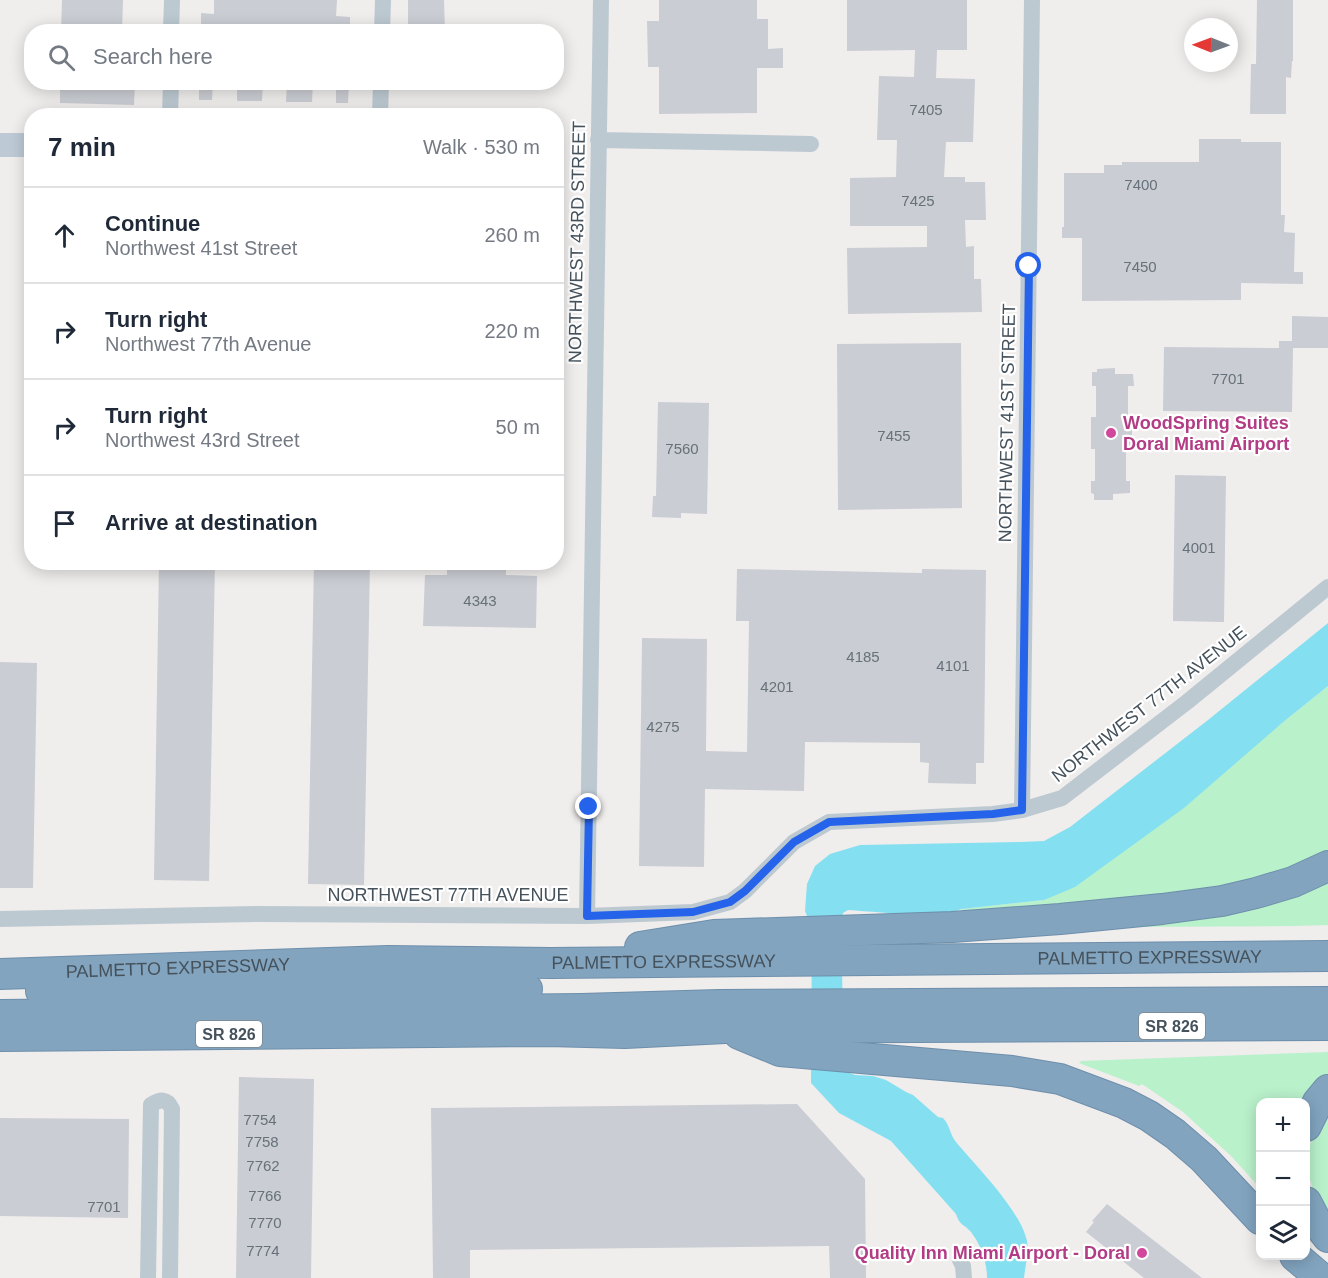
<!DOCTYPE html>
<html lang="en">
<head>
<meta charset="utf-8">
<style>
  body { margin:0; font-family:Helvetica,sans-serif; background:#f2f2f3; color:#1f2937 }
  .controls { position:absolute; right:18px; bottom:18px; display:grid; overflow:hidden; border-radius:12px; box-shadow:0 3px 15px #0003 }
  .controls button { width:54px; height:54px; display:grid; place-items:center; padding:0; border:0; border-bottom:2px solid #e0e1e3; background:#fff; color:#1f2937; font:30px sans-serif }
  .compass { position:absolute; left:1184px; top:18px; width:54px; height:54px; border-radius:50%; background:#fff; box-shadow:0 3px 15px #0003; rotate:271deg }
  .stop { position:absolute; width:18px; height:18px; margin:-14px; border:4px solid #2563eb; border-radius:50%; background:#fff }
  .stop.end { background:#2563eb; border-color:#fff; box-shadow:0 2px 6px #0008 }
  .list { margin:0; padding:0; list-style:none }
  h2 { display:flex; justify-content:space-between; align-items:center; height:78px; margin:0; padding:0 24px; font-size:26px }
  h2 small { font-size:20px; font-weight:400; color:#747a83 }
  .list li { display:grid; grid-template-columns:39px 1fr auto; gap:18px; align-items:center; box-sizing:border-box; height:96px; padding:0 24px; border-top:2px solid #e0e1e3 }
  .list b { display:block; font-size:22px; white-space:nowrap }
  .list p { margin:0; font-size:20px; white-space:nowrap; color:#747a83 }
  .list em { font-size:20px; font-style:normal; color:#747a83 }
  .icon { flex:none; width:33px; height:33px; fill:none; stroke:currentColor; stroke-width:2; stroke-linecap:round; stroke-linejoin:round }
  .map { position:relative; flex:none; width:1328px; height:1278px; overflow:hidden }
  .search { position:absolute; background:#fff; box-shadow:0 3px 15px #0003; left:24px; top:24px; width:540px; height:66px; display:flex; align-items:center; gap:15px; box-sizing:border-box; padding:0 21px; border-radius:24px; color:#747a83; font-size:22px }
  .panel { position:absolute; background:#fff; box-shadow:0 3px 15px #0003; left:24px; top:108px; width:540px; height:462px; border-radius:24px }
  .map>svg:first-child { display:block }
</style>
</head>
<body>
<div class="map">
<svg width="1328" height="1278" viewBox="0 0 1328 1278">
  <rect width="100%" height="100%" fill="#f0eded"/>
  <!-- green -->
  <path fill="#b9f1cb" d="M1328,686V853L1313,862L1230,888L962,915V909L1044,900L1282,723Z
    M1328,880V925L1294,926L1127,927Z
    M1328,1052V1077L1306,1103L1260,1102V1188L1231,1156L1183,1112L1142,1084L1139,1086L1079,1063L1081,1061Z
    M1328,1109V1219L1315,1196L1309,1176L1308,1153L1313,1134Z"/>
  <!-- water -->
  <path fill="#84e0f0" d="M1328,623V686L1282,723L1184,808L1075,887L1044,900L962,909C935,919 879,912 848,910L843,913L841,920L844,1068L847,1072L855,1075L873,1076L886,1080L906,1092L913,1095L938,1117L943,1118C950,1125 950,1135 956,1142C976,1166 1021,1211 1027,1241C1029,1250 1025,1268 1024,1278H987C987,1262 981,1245 971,1232C964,1224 959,1225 956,1214L891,1141L839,1113L811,1083L812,920L807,916L805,911L807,884L815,866L830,854L860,845L1020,842L1044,841L1070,827L1208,720Z"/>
  <!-- building -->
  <path fill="#cacdd3" d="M62,0H123L122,32H61Z
    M214,0H337L336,16L350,17V32H201V13L214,14Z
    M408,0H444L445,32H408Z
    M659,0H757V19H768V49L783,48V68H757V113L659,114V67H648L647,21H659Z
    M847,0H967V50H937L936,78L975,79L973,142H946L944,177H965V182H985L986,220H965L966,247L974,246V279H981L982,312L848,314L847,248L927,247V226H850V178L896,177L897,140H877L879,76L914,77L915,50L847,51Z
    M1257,0H1293V61H1292L1291,78L1286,77V114H1250L1251,64H1256Z
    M60,82H135L134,105L60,103Z
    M199,82H213L212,100H199Z
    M237,82H263L262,101H237Z
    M287,82H313L312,102H286Z
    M336,82H349L348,103H336Z
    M1199,139H1241V142H1281V215H1285L1284,232L1295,233L1294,272H1303V284L1241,283V300L1082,301V238H1062V227H1064V173H1104V165H1122V162H1199Z
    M1292,316L1328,317V348H1293L1292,412L1163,411L1164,347L1279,348V341H1292Z
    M961,343L962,508L838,510L837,344Z
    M1115,368V374H1133L1134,386H1128V417H1132V450H1126V481H1130V493L1113,494V500H1094V494L1091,493V481H1095V449H1091V417H1096V386H1092V372H1097V369Z
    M658,402L709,403L707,514L681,513V518L652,517L653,496H656Z
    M1175,475L1226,476L1224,622L1173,621Z
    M159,562H215L209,881L154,880Z
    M314,562H370L364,885L308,884Z
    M447,562H506V575L537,576L536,628L423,626L425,575H447Z
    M737,569L922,573V569L986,570L984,763H976V784L928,783L929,763L920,762V743L805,742L804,791L705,789L704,867L639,866L642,638L707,639L706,751L747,752L749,621H736Z
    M0,662L37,663L33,888H0Z
    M239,1077L314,1079L311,1278H236Z
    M797,1104L865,1179L866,1278H830L829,1246L470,1250V1278H433L431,1108Z
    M0,1118L129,1119L128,1218L0,1216Z
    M1107,1204L1202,1278H1144L1086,1232L1094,1222L1092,1221Z"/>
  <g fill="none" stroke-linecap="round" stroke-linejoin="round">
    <!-- highway casing -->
    <g stroke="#6e8fab" stroke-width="32">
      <g id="highway">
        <path d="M640,947L714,935L952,927L1060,919L1162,909L1222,901L1256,893L1293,882L1328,866"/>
        <path id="s1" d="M0,974L388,961L551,963L1328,956"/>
        <path d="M41,991L129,993L527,989"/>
        <path d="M0,1015L581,1009L719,1005L1328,1002"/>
        <path d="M739,1034L780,1051L1012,1071L1060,1079L1124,1103L1149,1116L1175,1134L1204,1159L1260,1219"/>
        <path d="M0,1036L548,1031L625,1033L725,1028L1328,1025"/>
        <path d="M1306,1126L1318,1102L1328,1090"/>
        <path d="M1306,1202L1317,1223L1328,1237"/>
        <path d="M1295,1256L1321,1278"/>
      </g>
    </g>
    <!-- street -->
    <path stroke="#bdc9d1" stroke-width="16" d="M171,32L172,0
      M382,32L383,0
      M170,116L171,82
      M380,116L381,82
      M598,140L811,144
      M1022,810L1032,0
      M587,916L601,0
      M0,919L258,914L587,916L693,912L730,902L745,891L794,842L829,822L993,814L1022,810L1062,798L1187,702L1328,587
      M960,1260L963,1266L964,1278
      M148,1278L151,1105C160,1099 167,1098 172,1109L170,1278"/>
    <!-- secondary -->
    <path stroke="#bdcad6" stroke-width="24" d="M0,145H32"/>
    <!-- highway -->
    <use href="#highway" stroke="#82a4bf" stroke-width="30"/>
  </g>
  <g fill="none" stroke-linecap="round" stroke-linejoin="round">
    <!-- route -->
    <path stroke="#2563eb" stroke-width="8" d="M589,807L587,916L693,912L730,902L745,891L794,842L829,822L993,814L1022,810L1029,266"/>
  </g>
  <!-- markers -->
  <g fill="#d1479c" stroke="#fff" stroke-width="2">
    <circle cx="1111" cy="433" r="6"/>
    <circle cx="1142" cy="1253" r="6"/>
  </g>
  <g text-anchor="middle" stroke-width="4.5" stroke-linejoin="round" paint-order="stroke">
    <!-- number labels -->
    <g font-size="15" fill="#66717a">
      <text x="926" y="115">7405</text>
      <text x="1141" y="190">7400</text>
      <text x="918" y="206">7425</text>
      <text x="1140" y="272">7450</text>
      <text x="1228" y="384">7701</text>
      <text x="894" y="441">7455</text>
      <text x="682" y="454">7560</text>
      <text x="1199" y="553">4001</text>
      <text x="480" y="606">4343</text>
      <text x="863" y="662">4185</text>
      <text x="953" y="671">4101</text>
      <text x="777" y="692">4201</text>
      <text x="663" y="732">4275</text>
      <text x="260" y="1125">7754</text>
      <text x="262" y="1147">7758</text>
      <text x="263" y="1171">7762</text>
      <text x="265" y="1201">7766</text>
      <text x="104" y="1212">7701</text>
      <text x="265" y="1228">7770</text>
      <text x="263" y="1256">7774</text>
    </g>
    <!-- shield labels -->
    <g fill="#fff" stroke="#7d868d" stroke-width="1.5">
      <rect x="1139" y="1013" width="66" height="26" rx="4.5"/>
      <rect x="196" y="1021" width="66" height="26" rx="4.5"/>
    </g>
    <g font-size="16" font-weight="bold" fill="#45525c">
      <text x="1172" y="1032">SR 826</text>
      <text x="229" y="1040">SR 826</text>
    </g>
    <!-- street labels -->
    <g font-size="18" fill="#45525c" stroke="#fff">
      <text transform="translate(577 242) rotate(-89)" y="6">NORTHWEST 43RD STREET</text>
      <text transform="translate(1007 423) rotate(-89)" y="6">NORTHWEST 41ST STREET</text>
      <text transform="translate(1149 704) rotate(-38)" y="6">NORTHWEST 77TH AVENUE</text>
      <text x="448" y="901">NORTHWEST 77TH AVENUE</text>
      <text dy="6" stroke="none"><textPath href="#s1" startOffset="1150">PALMETTO EXPRESSWAY</textPath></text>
      <text dy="6" stroke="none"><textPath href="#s1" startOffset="664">PALMETTO EXPRESSWAY</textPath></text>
      <text dy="6" stroke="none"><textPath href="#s1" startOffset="178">PALMETTO EXPRESSWAY</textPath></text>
    </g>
    <!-- hotel labels -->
    <g font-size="18" font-weight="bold" fill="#b23c85" stroke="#fff" text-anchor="start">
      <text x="1123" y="429">WoodSpring Suites<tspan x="1123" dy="21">Doral Miami Airport</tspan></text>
      <text x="1130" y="1259" text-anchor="end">Quality Inn Miami Airport - Doral</text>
    </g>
  </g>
</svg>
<div class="controls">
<button>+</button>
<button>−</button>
<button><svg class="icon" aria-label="layers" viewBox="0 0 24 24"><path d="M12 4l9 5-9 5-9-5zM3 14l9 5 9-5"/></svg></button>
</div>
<svg class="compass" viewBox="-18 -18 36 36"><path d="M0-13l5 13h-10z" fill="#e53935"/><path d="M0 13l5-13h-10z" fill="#747a83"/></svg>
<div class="stop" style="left:1029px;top:266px"></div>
<div class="stop end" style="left:589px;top:807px"></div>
<div class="search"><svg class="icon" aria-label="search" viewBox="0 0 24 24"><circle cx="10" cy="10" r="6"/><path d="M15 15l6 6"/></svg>Search here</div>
<section class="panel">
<h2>7 min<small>Walk · 530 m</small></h2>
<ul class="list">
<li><svg class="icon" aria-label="ahead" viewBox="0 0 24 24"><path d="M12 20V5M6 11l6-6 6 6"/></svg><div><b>Continue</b><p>Northwest 41st Street</p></div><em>260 m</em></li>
<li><svg class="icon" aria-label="right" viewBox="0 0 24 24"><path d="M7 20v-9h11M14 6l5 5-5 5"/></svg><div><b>Turn right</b><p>Northwest 77th Avenue</p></div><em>220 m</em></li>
<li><svg class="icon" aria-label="right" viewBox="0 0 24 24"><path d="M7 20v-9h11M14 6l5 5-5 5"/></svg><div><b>Turn right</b><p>Northwest 43rd Street</p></div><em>50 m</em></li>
<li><svg class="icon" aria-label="arrive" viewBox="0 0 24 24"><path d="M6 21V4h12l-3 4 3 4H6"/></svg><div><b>Arrive at destination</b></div></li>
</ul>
</section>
</div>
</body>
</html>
